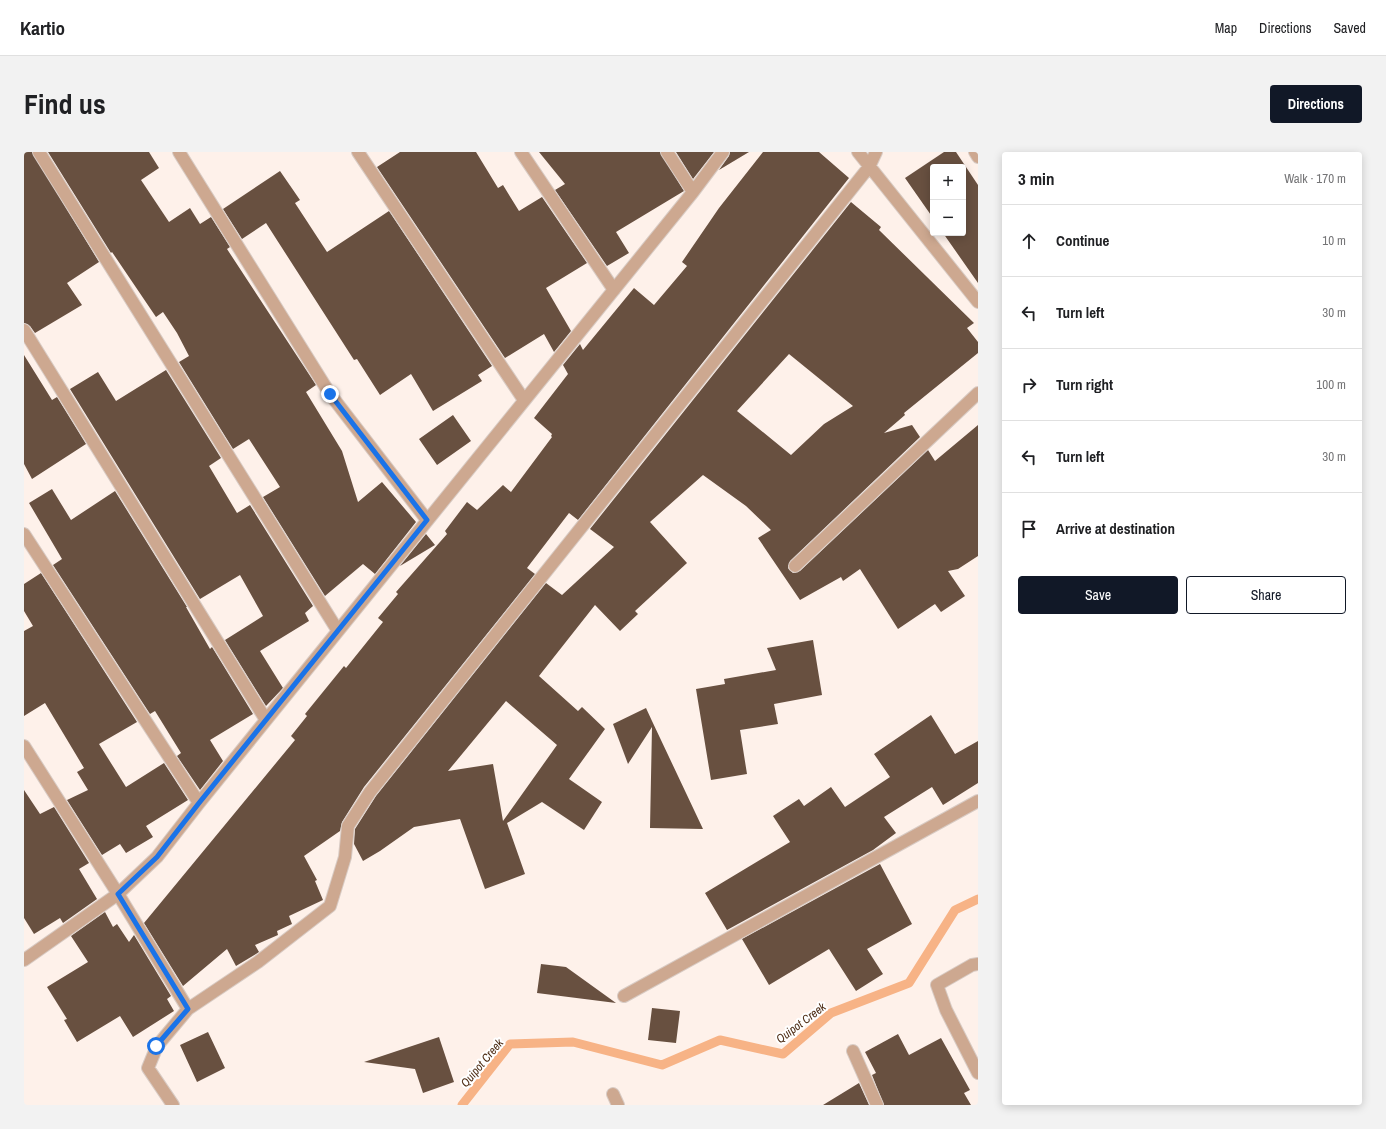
<!DOCTYPE html>
<html lang="en">
<head>
<meta charset="utf-8">
<style>
  body { margin:0; font-family:"Archivo Narrow",sans-serif; background:#f2f2f2; color:#202124 }
  .controls { position:absolute; right:12px; top:12px; display:grid; overflow:hidden; border-radius:4px; box-shadow:0 2px 10px #0003 }
  .controls button { width:36px; height:36px; display:grid; place-items:center; padding:0; border:0; border-bottom:1px solid #e0e0e0; background:#fff; color:#202124; font:20px sans-serif }
  .stop { position:absolute; width:12px; height:12px; margin:-9px; border:3px solid #1a73e8; border-radius:50%; background:#fff }
  .stop.end { background:#1a73e8; border-color:#fff; box-shadow:0 1px 4px #0008 }
  .list { margin:0; padding:0; list-style:none }
  h2 { display:flex; justify-content:space-between; align-items:center; height:52px; margin:0; padding:0 16px; font-size:17px }
  h2 small { font-size:13px; font-weight:400; color:#757577 }
  .list li { display:grid; grid-template-columns:26px 1fr auto; gap:12px; align-items:center; box-sizing:border-box; height:72px; padding:0 16px; border-top:1px solid #e0e0e0 }
  .list b { display:block; font-size:15px; white-space:nowrap }
  .list em { font-size:13px; font-style:normal; color:#757577 }
  .actions { display:flex; gap:8px; padding:12px 16px }
  .actions a { flex:1; padding:9px 0; border:1px solid #111827; border-radius:4px; text-align:center; font-size:14px; color:#111827 }
  .actions .main { background:#111827; color:#fff }
  .icon { flex:none; width:22px; height:22px; fill:none; stroke:currentColor; stroke-width:2; stroke-linecap:round; stroke-linejoin:round }
  .map { position:relative; flex:none; width:954px; height:953px; overflow:hidden; border-radius:4px }
  header { display:flex; align-items:center; gap:24px; box-sizing:border-box; height:56px; padding:0 20px; background:#fff; border-bottom:1px solid #e0e0e0 }
  header strong { font-size:19px }
  nav { display:flex; gap:22px; margin-inline-start:auto; font-size:14px }
  .intro { display:flex; align-items:center; justify-content:space-between; box-sizing:border-box; height:96px; padding:0 24px }
  h1 { margin:0; font-size:28px }
  .button { padding:10px 18px; border-radius:4px; background:#111827; color:#fff; font-size:14px; font-weight:700 }
  main { display:flex; gap:24px; padding:0 24px }
  aside { flex:1; background:#fff; border-radius:4px; box-shadow:0 2px 10px #0003 }
  .map>svg:first-child { display:block }
</style>
</head>
<body>
<header>
<strong>Kartio</strong>
<nav><a>Map</a><a>Directions</a><a>Saved</a></nav>
</header>
<div class="intro"><h1>Find us</h1><a class="button">Directions</a></div>
<main>
<div class="map">
<svg width="954" height="953" viewBox="0 0 954 953">
  <rect width="100%" height="100%" fill="#fef1ea"/>
  <g fill="none" stroke-linecap="round" stroke-linejoin="round">
    <!-- stream -->
    <path stroke="#f7b386" stroke-width="9" d="M438,953L486,892L549,890L638,913L696,888L759,902L807,861L885,831L931,758L954,747"/>
  </g>
  <!-- building -->
  <path fill="#685040" fill-rule="evenodd" d="M0,0H8L75,110L43,131L58,153L11,181L6,174L0,171Z
    M24,0H125L135,16L117,28L145,70L166,56L176,72L187,65L206,95L203,97L292,233L282,240L318,299L334,350L358,330L392,370L351,422L339,412L301,444L239,345L256,335L225,287L209,297L155,210L165,204L153,181L139,160L132,165L88,100L87,101Z
    M376,0H452L474,36L479,33L495,59L518,45L563,111L522,136L547,179L530,200L520,182L481,206L353,15Z
    M515,0H636L660,39L592,80L605,101L583,114L531,38L541,32Z
    M652,0H690L669,27Z
    M706,0H725L695,18L705,4Z
    M739,0H795L825,26L554,368L545,361L503,416L511,422L340,635L318,670L316,679L280,704L293,728L291,729L299,748L265,764L268,772L253,779L254,783L231,793L235,800L227,805L212,814L203,797L159,834L120,771L271,588L267,584L283,564L281,562L320,514L322,516L359,470L354,466L374,442L372,440L423,382L421,379L443,350L453,358L479,333L487,340L528,285L527,284L528,282L510,266L544,222L539,213L556,192L559,198L610,136L630,153L663,114L658,110L695,56Z
    M920,0H932L954,33V131L919,81H939V15H909V66L881,26Z
    M256,19L276,48L271,51L303,100L365,59L468,214L454,223L458,229L409,259L387,222L356,243L333,207L330,208L242,71L218,87L199,57Z
    M827,50L857,75L855,78L950,171L943,176L954,190V201L880,261L881,263L860,281L888,273L896,285L766,409L764,416L769,421L776,419L904,298L911,309L954,273V404L934,417L924,419L941,444L917,460L911,452L874,477L836,417L819,429L817,425L776,448L734,386L747,378L722,354L679,323L626,370L663,411L611,459L614,462L596,479L571,453L515,524L554,559L558,555L581,577L545,627L578,650L560,678L518,650L483,671L501,722L461,737L436,667L390,675L356,699L339,709L330,692L331,677L352,644L522,431L538,443L590,395L566,377ZM765,202L829,254L800,272L767,303L713,259ZM482,549L533,593L479,669L469,612L424,619Z
    M0,203L28,248L33,245L62,292L8,327L0,312Z
    M142,218L197,306L185,314L213,361L226,353L289,454L281,461L285,469L236,499L259,536L242,554L201,488L239,464L216,423L176,447L46,237L74,220L92,249Z
    M429,263L447,289L413,313L395,287Z
    M28,337L47,368L91,339L163,455H162L186,497L188,495L229,562L186,588L199,609L176,638L153,604L157,601L131,559L126,562L29,413L38,407L5,351Z
    M402,382L411,393L376,414Z
    M17,421L113,570L75,592L102,635L140,611L164,648L122,674L129,685L102,701L96,692L78,703L43,648L64,638L53,620L60,616L21,551L0,564V479L9,474L0,459V432Z
    M789,488L798,543L750,552L754,572L716,578L723,622L687,628L672,537L701,532L700,527L752,518L743,496Z
    M622,556L628,569L679,677L626,676L628,575L604,612L589,572Z
    M907,563L931,602L954,589V631L919,653L908,635L860,665L872,681L849,698L703,778L681,741L766,690L749,664L775,647L780,654L807,635L821,655L866,625L850,602Z
    M0,638L16,662L30,655L65,711L55,717L73,747L39,771L36,766L10,782L0,766Z
    M856,712L888,772L843,797L859,822L832,839L805,797L745,833L718,787Z
    M81,760L89,775L93,772L105,790L110,783L147,844L143,847L150,859L109,885L96,864L53,890L40,868L43,867L23,835L64,810L47,784Z
    M517,812L542,815L592,851L513,841Z
    M628,856L656,859L652,891L624,888Z
    M184,880L201,916L173,930L156,893Z
    M874,882L885,903L917,886L946,938L940,941L947,953H860L848,923L852,921L841,900Z
    M415,885L430,930L399,941L391,917L340,910Z
    M835,931L845,953H799Z"/>
  <g fill="none" stroke-linecap="round" stroke-linejoin="round">
    <!-- street casing -->
    <g stroke="#d8cbc4" stroke-width="14">
      <path id="street" d="M15,0L314,479
        M155,0L306,242L403,368
        M334,0L500,248
        M497,0L590,138
        M643,0L669,40
        M834,0L954,150
        M951,0L954,5
        M0,178L242,568
        M0,382L175,651
        M771,414L954,241
        M0,594L94,742L164,857
        M0,808L94,742L133,705L175,651L669,40L699,0
        M954,812L948,813L913,833L922,858L954,921
        M600,844L954,649
        M829,899L853,953
        M589,942L594,953
        M149,953L124,916L133,894L164,857L234,810L306,754L321,705L324,674L346,640L845,15L852,0"/>
    </g>
    <!-- street -->
    <use href="#street" stroke="#cda890" stroke-width="12"/>
  </g>
  <g fill="none" stroke-linecap="round" stroke-linejoin="round">
    <!-- route -->
    <path stroke="#1a73e8" stroke-width="5" d="M132,894L164,857L94,742L133,705L175,651L403,368L306,242"/>
  </g>
  <g text-anchor="middle" stroke-width="4" stroke-linejoin="round" paint-order="stroke">
    <!-- water labels -->
    <g font-size="12" font-style="italic" fill="#4d2c14" stroke="#fff">
      <text transform="translate(777 871) rotate(-37)" y="4">Quipot Creek</text>
      <text transform="translate(458 911) rotate(-50)" y="4">Quipot Creek</text>
    </g>
  </g>
</svg>
<div class="controls">
<button>+</button>
<button>−</button>
</div>
<div class="stop" style="left:132px;top:894px"></div>
<div class="stop end" style="left:306px;top:242px"></div>
</div>
<aside>
<h2>3 min<small>Walk · 170 m</small></h2>
<ul class="list">
<li><svg class="icon" aria-label="ahead" viewBox="0 0 24 24"><path d="M12 20V5M6 11l6-6 6 6"/></svg><div><b>Continue</b></div><em>10 m</em></li>
<li><svg class="icon" aria-label="left" viewBox="0 0 24 24"><path d="M17 20v-9H6M10 6l-5 5 5 5"/></svg><div><b>Turn left</b></div><em>30 m</em></li>
<li><svg class="icon" aria-label="right" viewBox="0 0 24 24"><path d="M7 20v-9h11M14 6l5 5-5 5"/></svg><div><b>Turn right</b></div><em>100 m</em></li>
<li><svg class="icon" aria-label="left" viewBox="0 0 24 24"><path d="M17 20v-9H6M10 6l-5 5 5 5"/></svg><div><b>Turn left</b></div><em>30 m</em></li>
<li><svg class="icon" aria-label="arrive" viewBox="0 0 24 24"><path d="M6 21V4h12l-3 4 3 4H6"/></svg><div><b>Arrive at destination</b></div></li>
</ul>
<div class="actions"><a class="main">Save</a><a>Share</a></div>
</aside>
</main>
</body>
</html>
